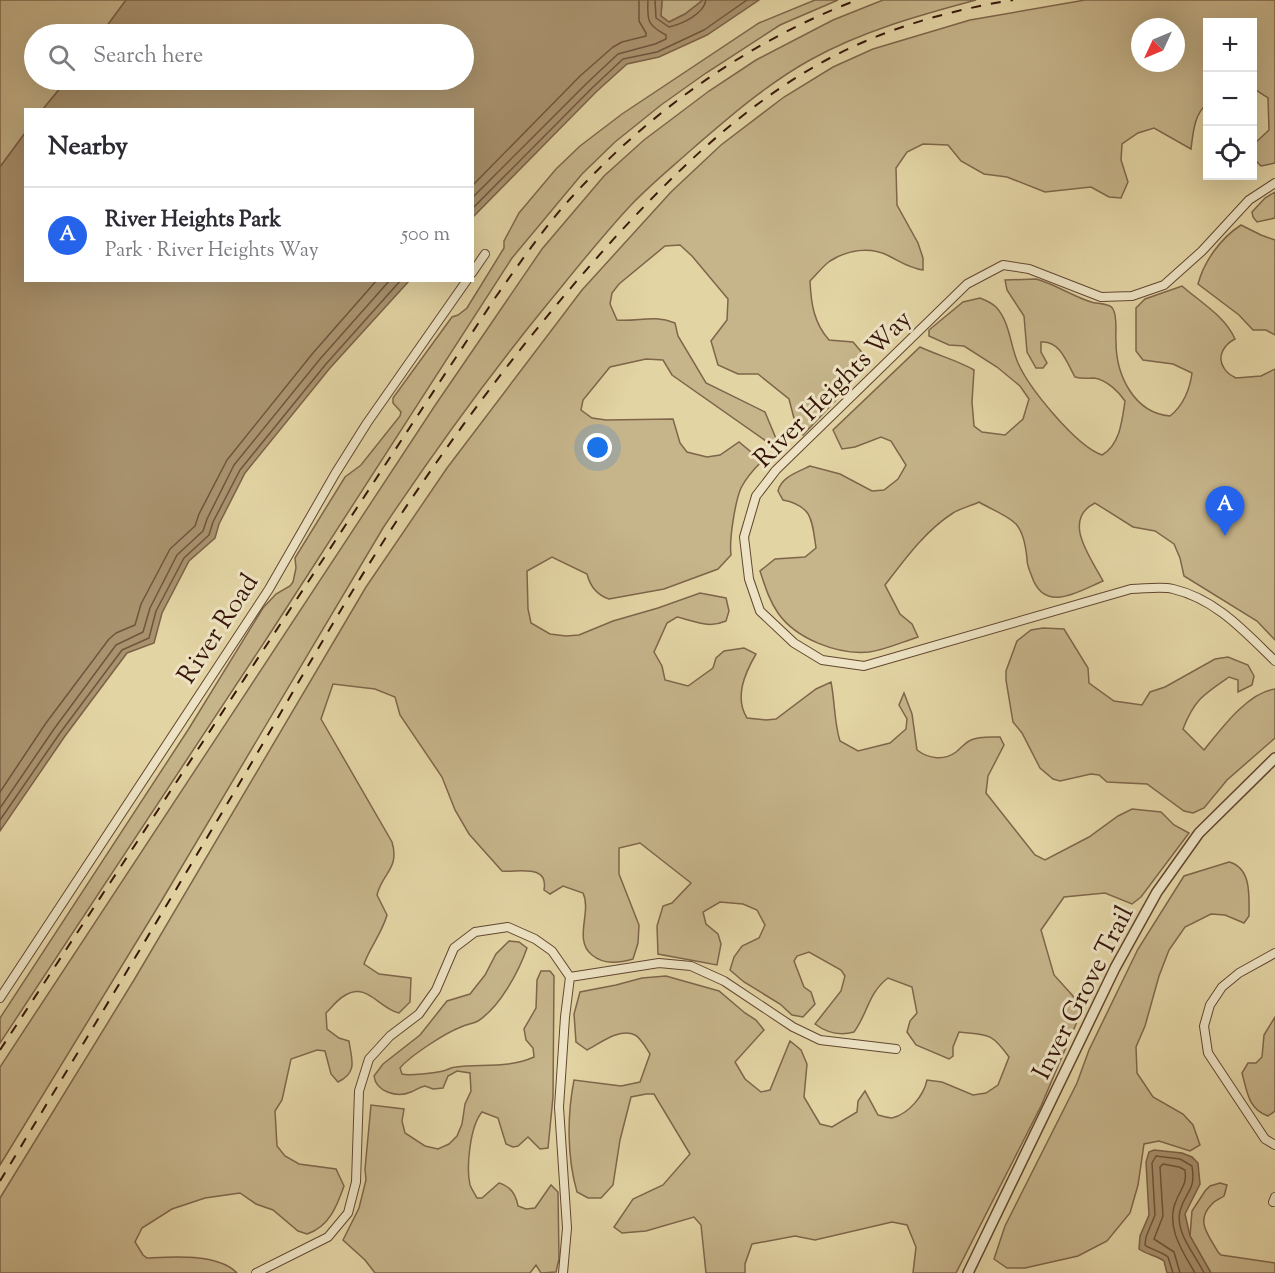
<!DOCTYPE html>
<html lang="en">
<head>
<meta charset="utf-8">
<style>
  body { margin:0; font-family:"Sorts Mill Goudy",serif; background:#f7f7f7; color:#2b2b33 }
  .controls { position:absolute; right:18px; top:18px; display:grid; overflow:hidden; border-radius:0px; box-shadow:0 6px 24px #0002 }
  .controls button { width:54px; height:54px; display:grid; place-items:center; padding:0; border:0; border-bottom:2px solid #e1e1e2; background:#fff; color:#2b2b33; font:30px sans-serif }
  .compass { position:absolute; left:1131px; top:18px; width:54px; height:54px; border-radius:50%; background:#fff; box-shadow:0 6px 24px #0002; rotate:226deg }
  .you { position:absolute; left:598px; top:448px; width:21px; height:21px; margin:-15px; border:4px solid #fff; border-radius:50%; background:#1a73e8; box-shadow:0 0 0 9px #1a73e833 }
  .badge { display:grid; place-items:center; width:39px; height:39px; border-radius:50%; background:#2563eb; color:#fff; font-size:20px; font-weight:700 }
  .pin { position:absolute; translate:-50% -50px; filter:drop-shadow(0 2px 3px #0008) }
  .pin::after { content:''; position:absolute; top:32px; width:21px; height:18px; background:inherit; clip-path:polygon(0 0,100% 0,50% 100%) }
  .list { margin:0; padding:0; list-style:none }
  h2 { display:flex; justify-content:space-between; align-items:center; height:78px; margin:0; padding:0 24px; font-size:26px }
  h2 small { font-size:20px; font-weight:400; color:#7c7c81 }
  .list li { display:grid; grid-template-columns:39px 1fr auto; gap:18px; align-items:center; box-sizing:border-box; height:96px; padding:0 24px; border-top:2px solid #e1e1e2 }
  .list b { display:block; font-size:22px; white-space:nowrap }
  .list p { margin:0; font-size:20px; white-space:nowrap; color:#7c7c81 }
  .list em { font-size:20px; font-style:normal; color:#7c7c81 }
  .icon { flex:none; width:33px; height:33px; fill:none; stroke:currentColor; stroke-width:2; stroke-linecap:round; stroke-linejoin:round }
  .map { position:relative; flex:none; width:1275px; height:1273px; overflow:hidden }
  .search { position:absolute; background:#fff; box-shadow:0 6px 24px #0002; left:24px; top:24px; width:450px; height:66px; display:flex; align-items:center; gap:15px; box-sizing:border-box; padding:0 21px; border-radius:33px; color:#7c7c81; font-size:22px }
  .panel { position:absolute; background:#fff; box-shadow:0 6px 24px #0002; left:24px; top:108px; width:450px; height:174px; border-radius:0px }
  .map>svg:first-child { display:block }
</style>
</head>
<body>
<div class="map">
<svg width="1275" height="1273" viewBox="0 0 1275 1273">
  <rect width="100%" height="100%" fill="#e3d4a4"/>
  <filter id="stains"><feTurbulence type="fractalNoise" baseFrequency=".00333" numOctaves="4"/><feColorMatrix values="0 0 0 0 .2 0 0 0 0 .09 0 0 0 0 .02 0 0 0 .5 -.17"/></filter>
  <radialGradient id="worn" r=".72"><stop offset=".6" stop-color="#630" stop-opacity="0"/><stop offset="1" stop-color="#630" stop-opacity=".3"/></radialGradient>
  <!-- green -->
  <path fill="#c6b48a" stroke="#7e654a" stroke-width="1.5" fill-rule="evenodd" d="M0,0H126L101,34H34V80H67L43,109L26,110L25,133L0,167Z
    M662,0H703L685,14L669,22L661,16Z
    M815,0H838L780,25L706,73L661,105L615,142L582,174L512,258L269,635L0,1043V1018L188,730L263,608L276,594L290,586L293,582L296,568L295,558L345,477L361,465L400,416L401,412L393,403V398L452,317L458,315L467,308L504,248V241L519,213L556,169L580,146L622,114L759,23Z
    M883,0H976C920,15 862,31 810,60C767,84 729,117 691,150C671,168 650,185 631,205C602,236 576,269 549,302C490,374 435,450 383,528L159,905L0,1165V1067L434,407L542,249L604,176L644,140L709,91L756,60L833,20Z
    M1085,0H1275V163L1261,166L1253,158V145L1269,130L1268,98L1253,88L1252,22H1208L1207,104C1194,114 1193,134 1191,149L1154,128L1138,133L1122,144L1121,160L1128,182L1121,198L1109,197L1091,187L1045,192L1007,177L984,174L961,161L948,145L923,144L907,152L896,168L897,205L918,243L923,258V270C909,268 901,262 889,256C870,246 847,250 830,261C823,266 816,275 810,281C811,304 814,323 829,340L853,342L871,363L803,435L797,430L789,399L758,374H738L718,365L711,341L727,320L728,299L692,256L680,245L665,246L619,284L612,293L610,304L617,320C639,322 653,314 675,323L678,336L706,383L765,412L777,441L773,446L672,375L663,360L646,359L610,367L583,400L581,410L592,418L606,420L673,419L680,443L687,452L707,457L720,455L739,442L762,461C754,469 746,478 741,488C735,502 729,540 731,555L718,569L664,589L609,599C597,595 590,586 587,574L552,557L527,571L528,609L531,623L550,634L566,636L579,635L613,621L658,608L700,593L726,598L729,611L726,621C708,629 695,621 677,617L667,623L654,652L662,666L665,680L688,686L713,668L716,658L724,651L744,648L756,654C745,673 734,697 747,718L766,720L776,719L816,689L831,682C835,702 834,722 840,741L858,751L890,743L906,729L907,719L899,705L904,693L912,714L917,750C929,759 944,761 956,752C961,748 966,742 971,740C979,736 991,737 1000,737L1004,745L988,776L986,793L1035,855L1045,860L1089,837L1118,816L1132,809L1161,812L1174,825L1189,833L1141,897L1132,904L1105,893L1064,897L1041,930L1054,975L1073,996L1082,1010L1041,1106L956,1273H913L916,1247L907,1225L892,1222L815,1240L795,1236L752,1244L745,1264V1273H706L701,1225L694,1217L646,1231L622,1233L614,1227L633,1199L663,1185L690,1154L654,1094H646L631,1097L620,1140L613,1185L601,1198H588L577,1192C567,1157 567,1116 574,1080L621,1086L640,1082L650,1054C646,1048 641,1038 635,1035C620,1027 599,1044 587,1050L576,1042L574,1014L580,992L616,985L642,978L666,976L719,991L745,1013L756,1020L764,1030L735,1062L745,1079L761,1092L770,1090L790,1041L801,1050L807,1064L804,1097L820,1124L832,1127L857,1112L858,1101L865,1091L878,1115C882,1116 888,1118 892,1118C909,1114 924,1095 927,1080L942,1082L973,1095L986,1093L998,1085L1009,1057C991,1032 988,1035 959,1032L953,1047V1056L949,1059L916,1045L907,1032L910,1021L917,1013L912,987L888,978C868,993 868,1013 854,1032C840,1036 827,1033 815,1024L841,991L845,976L841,970L809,952L797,956L794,961L804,987L811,992L815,1004L803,1017L792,1015L780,1004L744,982L730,970L734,957L742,946L759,938L765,925L757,910L743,904L720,902L703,912L706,924L718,934L721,944L717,965L658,954L657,926L663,906L672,903L691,883L640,843L619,848V874L639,925L638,943L633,959C619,963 604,965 592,955C573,940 592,912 583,893L563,886L550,894L544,890C549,863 516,873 502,871L469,834L455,810L442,777L400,715L395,697L375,689L333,684L321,719L392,842C400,869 382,873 377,895L387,915C382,933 370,947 364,964L379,974L411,978L410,1002L399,1013C378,1008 367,981 344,996C337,1000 332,1007 326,1013L327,1029L339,1038L349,1041C351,1058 359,1072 338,1082L331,1074L325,1051L317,1050L291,1059L282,1100L275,1111L277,1146L285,1156L299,1164L336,1169L344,1186C337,1206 329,1227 307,1234L298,1231L273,1210L256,1204L240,1193L205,1198L172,1209L142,1228L135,1242L143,1255L147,1258C172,1257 218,1253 237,1273H0V1198L134,980L366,587L447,468L582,290L671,192L721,145L784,97L833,67L873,49L970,20ZM1140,27H1176V63H1140Z
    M1275,192V218L1257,222L1253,217L1252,212L1265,198Z
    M1241,225L1261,235L1275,240V335L1266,330H1253L1239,315L1198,284C1204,261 1221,238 1241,225Z
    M1036,279C1055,284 1072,296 1091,302C1097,304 1110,303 1113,309C1118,318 1115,332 1116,342C1116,375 1134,413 1170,416C1183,406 1190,389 1192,373L1173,364L1143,360L1136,351V308L1145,299L1182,286C1200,302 1225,316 1235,339C1225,344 1216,356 1224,368C1226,372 1232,376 1236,378L1261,376L1275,369V640L1257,621L1184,576L1180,558L1174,544L1155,531L1133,527L1095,503C1061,520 1091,558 1103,581C1079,591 1045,614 1032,577C1030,571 1027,566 1027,559C1026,548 1024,533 1016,524C1007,515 990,509 979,502C971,506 961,508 953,513C925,531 905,559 885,585L900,614L912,624L918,637C902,642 885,650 869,652C838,655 796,639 778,613C769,600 765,586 760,571L775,559L805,557L816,548C812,521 813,506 783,500L778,491C781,477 798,472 810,466L840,474L872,491L884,490L898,479L906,465L891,441L881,437L855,447L842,449L833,430L920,347C937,355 959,361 974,370L972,402L974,426L982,432L1005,435L1023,419L1029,399L1020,386L997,367L964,346L949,345L929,336V330L963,302L980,298C985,300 992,303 996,307C1010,322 1010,345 1018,363C1029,388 1076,446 1102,455C1120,445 1122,421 1125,401C1119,392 1107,380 1094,378C1087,378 1082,379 1075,377C1067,363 1060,340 1041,342V352L1047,363L1043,368H1036L1027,352L1024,316L1007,290L1005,280Z
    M1043,628L1064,629L1088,668L1089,683L1114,701L1142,705L1150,692L1165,687L1215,659L1228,657L1248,665L1254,676L1252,685L1238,692V680L1229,677C1204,694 1194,700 1183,729L1204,750C1221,729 1247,693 1275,689V738L1227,780L1204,808L1193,813L1184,811L1147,784L1107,782L1099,775L1091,774L1060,781L1053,779L1040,768L1022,733L1013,722L1006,680V671L1017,641L1031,630Z
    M1229,862C1252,868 1249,897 1249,916L1244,923L1225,915L1211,914L1185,927L1169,950L1159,976L1145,1026L1136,1047L1137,1073L1153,1097L1183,1114L1193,1125L1200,1145L1190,1151L1159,1141L1144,1144L1138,1185L1130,1213L1107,1241L1078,1256L1025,1268H1007L994,1259L1005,1226L1077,1083L1089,1050L1138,949L1184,876Z
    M509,941L519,942L527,948C519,971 500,1007 478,1021C473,1024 467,1024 461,1027C445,1033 410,1056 400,1068L402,1074C408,1076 436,1073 443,1071C448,1070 451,1067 456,1067C482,1064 510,1068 534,1057L533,1048L526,1040L524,1029L536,1008L537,980L541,971H550L554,976L553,1097L548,1148L540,1149L528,1137L518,1146L513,1147L506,1144L498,1118L482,1112C470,1126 466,1167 470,1185C472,1190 475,1194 477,1198H482L499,1183C511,1186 516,1195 518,1206L526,1209L535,1208L551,1185L558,1192L559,1259L556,1272L541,1273L536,1265L530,1273H375L365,1260L343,1240L359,1208L366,1180L365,1169L371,1105L404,1109L402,1121L405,1133L425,1146L438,1149L449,1144L457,1136L462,1124L465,1104L471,1091L470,1073L457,1071L448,1076L443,1088L433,1089L425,1086C419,1087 416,1090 411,1092C397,1098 376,1092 374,1076L383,1064L420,1035L447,1001L470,994L485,975L496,954Z
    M1275,1017V1111L1268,1116C1248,1109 1247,1091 1242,1073L1248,1063H1256L1262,1057L1264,1035Z
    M1220,1183L1227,1185L1224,1196C1220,1199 1215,1200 1212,1204C1195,1221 1208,1234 1218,1252L1221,1255L1275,1263V1273H1211L1190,1236L1192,1211L1205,1191L1210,1186Z"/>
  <!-- water -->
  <path fill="#a9936f" stroke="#7b6146" stroke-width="1.5" d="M126,0H662L661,16L669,22L685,14L703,0H759L707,35L659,57L627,64L596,92L473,217L472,110L43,109L67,80H464V34H101Z
    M25,133L26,280L409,281L330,368L245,473L219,524L215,538L189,561L162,613L154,643L127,653L65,736L0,831V167Z
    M1154,1150L1182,1153L1192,1157L1198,1163L1200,1184L1185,1214L1190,1236L1211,1273H1167L1164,1261C1156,1255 1147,1255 1139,1249L1140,1236L1149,1215L1146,1162L1149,1152Z"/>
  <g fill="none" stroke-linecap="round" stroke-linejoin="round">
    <!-- shore -->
    <path stroke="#70543c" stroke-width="1.5" d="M655,0L656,18L669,27C682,24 704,14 706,0
      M472,186L580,76L613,47L622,42L646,36V33L639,21V0
      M472,198L587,83L618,54L655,44L666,39V35C647,25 647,20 648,0
      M472,209L592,88L623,59L657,52L704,30L747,0
      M0,792L46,723L109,639L116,633L135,625L141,604L170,549L195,526L199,514L227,460L313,353L377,280
      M0,808L54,729L116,645L143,632L150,608L177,555L203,531L207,519L234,465L320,359L390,280
      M0,820L60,733L122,650L149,638L156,611L184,558L209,535L213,522L240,470L326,364L401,280
      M1173,1273L1168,1257C1161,1251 1149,1249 1145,1245L1146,1237L1155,1215L1152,1163L1156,1156L1180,1159L1192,1166C1196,1192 1186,1189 1180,1211C1175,1233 1195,1254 1204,1273
      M1180,1273L1174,1252L1154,1239L1163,1216L1160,1167L1163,1164L1179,1167L1185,1170C1187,1185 1181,1188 1176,1201C1165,1227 1183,1252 1195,1273"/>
    <!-- minor casing -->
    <g stroke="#624630" stroke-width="10">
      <path id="minor" d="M1275,183L1249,200L1202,251L1164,285L1132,296L1101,297L1029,269L1003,265L967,284L776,470L756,496L744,537L749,579L760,611L794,643L822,660L864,666L1131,589C1144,589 1161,586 1173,589C1216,599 1245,632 1275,661
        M472,273L485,254
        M1275,953L1239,973L1222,987L1210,1005L1204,1026L1208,1053L1265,1139L1275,1145
        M570,977L659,963L691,966L724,981L793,1027L820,1040L896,1049
        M0,998L269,589L335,474L367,423L467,280
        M1273,1202L1275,1197
        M256,1273L328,1237L348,1213L356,1182L359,1091L369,1059L390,1036L419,1014L436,990L454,948L475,932L508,927L535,939L552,951L570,977L565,1017L559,1107L567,1228L563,1273"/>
    </g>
    <!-- tertiary casing -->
    <g stroke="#624630" stroke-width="12">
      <path id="tertiary" d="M968,1273L1115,968L1157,892L1199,833L1275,758"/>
    </g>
    <!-- minor -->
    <use href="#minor" stroke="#ede3c4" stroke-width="8"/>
    <!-- tertiary -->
    <use href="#tertiary" stroke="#ede3c4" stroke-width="9"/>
    <!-- rail -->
    <path stroke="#371609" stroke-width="2" stroke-dasharray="10 10" stroke-linecap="butt" d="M0,1050L495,298C519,264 543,229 570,199C649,112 747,42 857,0
      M0,1181C82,1046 164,910 245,774C294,691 341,606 394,525C461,423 537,323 620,232C681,166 749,101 830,58C887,28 950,10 1013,0"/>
  </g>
  <g text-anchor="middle" stroke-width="6" stroke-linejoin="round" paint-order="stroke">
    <!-- street labels -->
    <g font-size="26" fill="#371609" stroke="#ede3c4">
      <text transform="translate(832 388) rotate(-45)" y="9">River Heights Way</text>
      <text transform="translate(217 628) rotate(-57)" y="9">River Road</text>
      <text transform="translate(1082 992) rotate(-63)" y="9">Inver Grove Trail</text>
    </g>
  </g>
  <rect width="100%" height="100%" filter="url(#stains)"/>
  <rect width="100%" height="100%" fill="url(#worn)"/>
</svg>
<div class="controls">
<button>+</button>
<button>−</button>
<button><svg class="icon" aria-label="locate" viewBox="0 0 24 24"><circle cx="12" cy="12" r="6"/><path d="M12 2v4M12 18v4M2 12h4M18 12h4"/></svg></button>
</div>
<svg class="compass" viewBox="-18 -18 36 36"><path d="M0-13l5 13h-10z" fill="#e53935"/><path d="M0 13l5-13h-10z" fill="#7c7c81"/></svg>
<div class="you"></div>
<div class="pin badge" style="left:1225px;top:536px">A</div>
<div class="search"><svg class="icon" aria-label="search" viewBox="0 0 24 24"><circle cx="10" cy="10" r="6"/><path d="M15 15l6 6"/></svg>Search here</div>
<section class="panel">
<h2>Nearby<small></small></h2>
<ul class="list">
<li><span class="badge">A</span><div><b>River Heights Park</b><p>Park · River Heights Way</p></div><em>500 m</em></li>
</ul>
</section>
</div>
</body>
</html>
